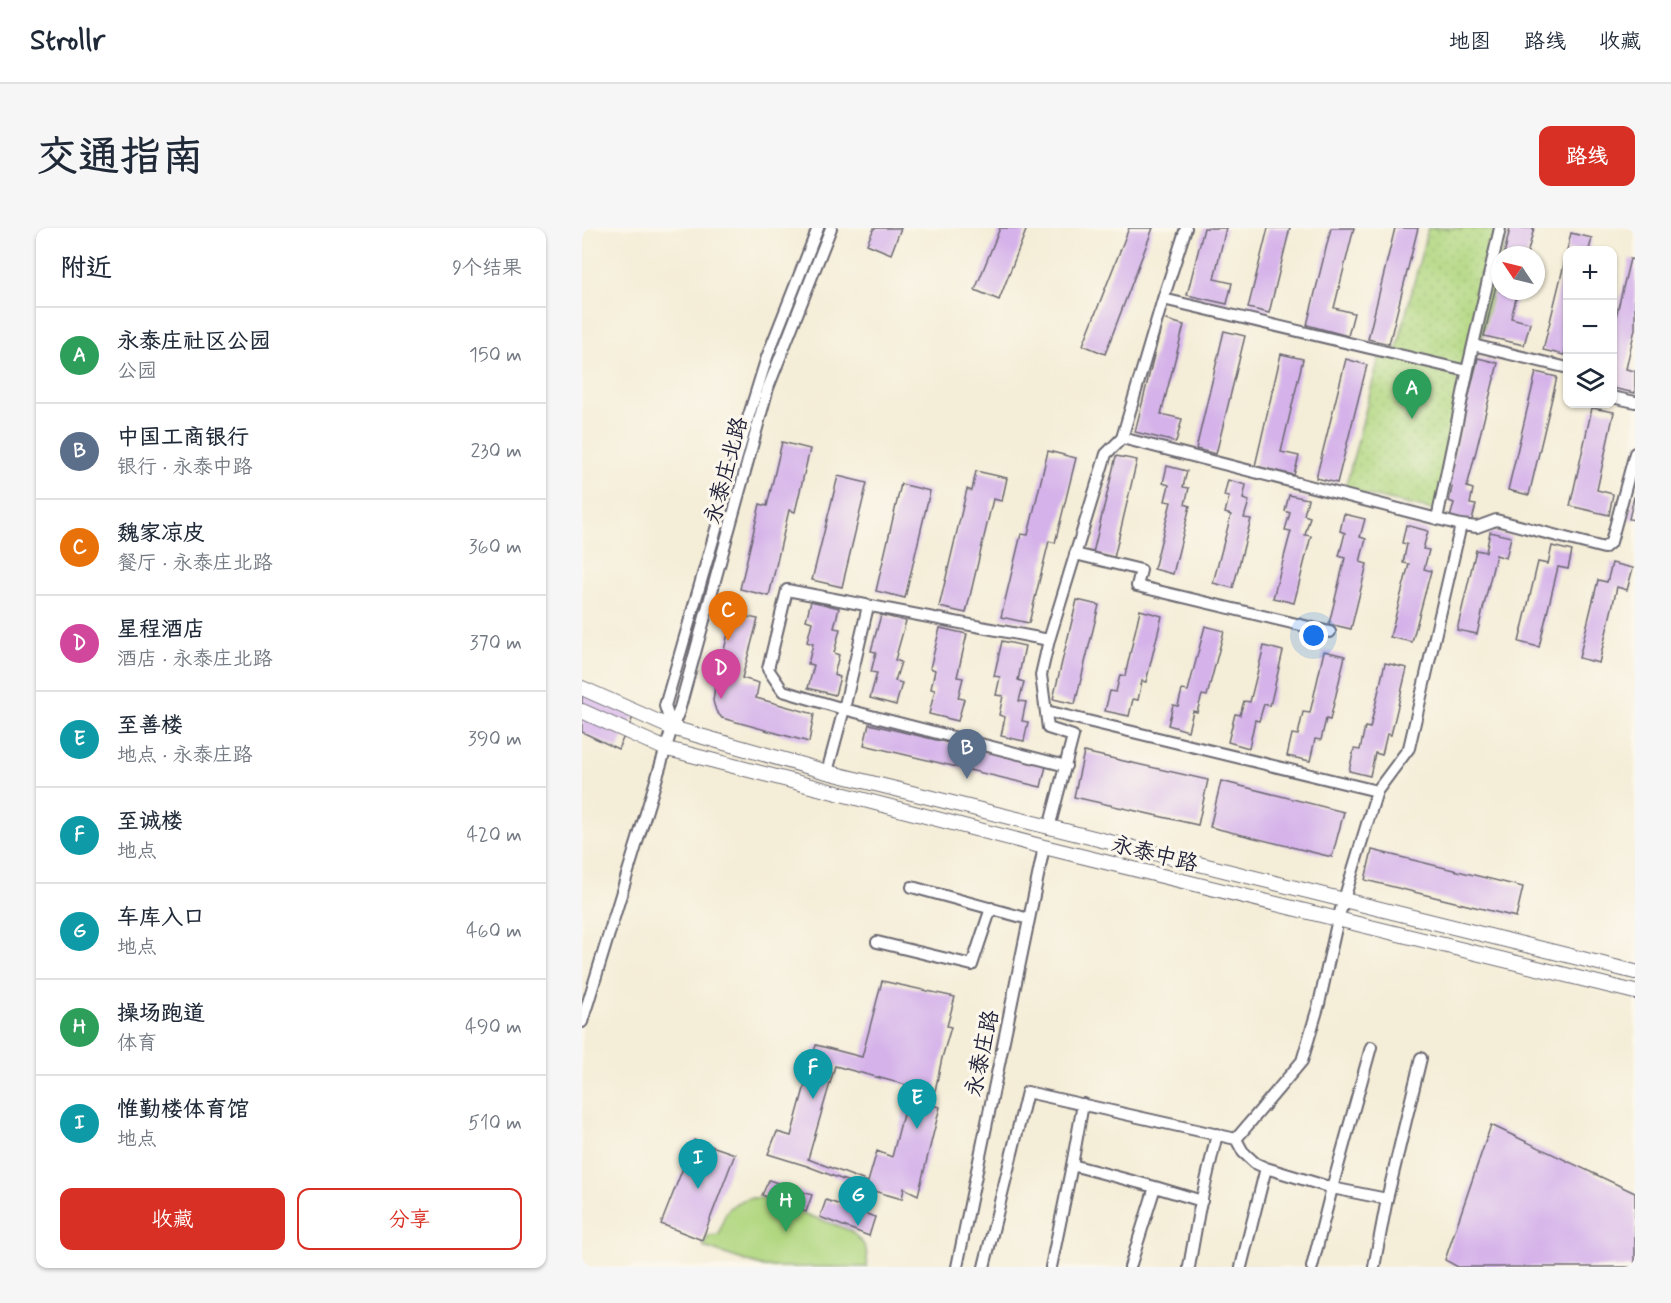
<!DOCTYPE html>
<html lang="zh">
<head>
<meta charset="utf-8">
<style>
  body { margin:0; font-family:Mynerve,"LXGW WenKai TC",sans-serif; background:#f6f6f7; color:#1f2937 }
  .controls { position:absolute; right:18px; top:18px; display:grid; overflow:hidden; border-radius:12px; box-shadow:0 2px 4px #0004 }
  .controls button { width:54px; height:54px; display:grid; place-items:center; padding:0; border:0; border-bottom:2px solid #e0e1e3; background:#fff; color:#1f2937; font:30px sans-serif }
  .compass { position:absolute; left:909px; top:18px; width:54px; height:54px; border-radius:50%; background:#fff; box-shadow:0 2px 4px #0004; rotate:305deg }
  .you { position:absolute; left:732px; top:408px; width:21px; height:21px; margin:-15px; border:4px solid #fff; border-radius:50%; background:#1a73e8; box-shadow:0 0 0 9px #1a73e833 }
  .badge { display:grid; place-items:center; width:39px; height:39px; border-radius:50%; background:#d93025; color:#fff; font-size:20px; font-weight:700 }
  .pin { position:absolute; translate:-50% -50px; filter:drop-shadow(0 2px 3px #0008) }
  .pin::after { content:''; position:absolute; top:32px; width:21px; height:18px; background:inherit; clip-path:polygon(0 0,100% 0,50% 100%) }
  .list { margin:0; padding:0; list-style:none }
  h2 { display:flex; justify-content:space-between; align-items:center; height:78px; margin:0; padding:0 24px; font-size:26px }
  h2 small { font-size:20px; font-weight:400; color:#747a83 }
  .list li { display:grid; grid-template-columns:39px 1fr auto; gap:18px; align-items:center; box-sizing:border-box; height:96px; padding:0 24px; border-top:2px solid #e0e1e3 }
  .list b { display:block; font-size:22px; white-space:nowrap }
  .list p { margin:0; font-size:20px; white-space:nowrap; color:#747a83 }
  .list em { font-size:20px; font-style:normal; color:#747a83 }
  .actions { display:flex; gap:12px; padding:18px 24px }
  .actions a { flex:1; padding:14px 0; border:2px solid #d93025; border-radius:12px; text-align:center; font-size:21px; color:#d93025 }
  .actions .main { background:#d93025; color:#fff }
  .icon { flex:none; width:33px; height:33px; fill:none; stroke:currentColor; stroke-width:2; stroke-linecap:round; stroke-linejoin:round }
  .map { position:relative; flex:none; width:1053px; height:1039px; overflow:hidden; border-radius:12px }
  header { display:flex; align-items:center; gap:36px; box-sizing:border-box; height:84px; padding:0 30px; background:#fff; border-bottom:2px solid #e0e1e3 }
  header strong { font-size:28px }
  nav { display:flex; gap:33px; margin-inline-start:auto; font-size:21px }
  .intro { display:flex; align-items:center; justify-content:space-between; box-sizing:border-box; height:144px; padding:0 36px }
  h1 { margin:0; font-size:42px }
  .button { padding:15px 27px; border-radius:12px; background:#d93025; color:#fff; font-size:21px; font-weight:700 }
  main { display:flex; gap:36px; padding:0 36px }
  aside { flex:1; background:#fff; border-radius:12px; box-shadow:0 2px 4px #0004 }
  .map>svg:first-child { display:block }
</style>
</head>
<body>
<header>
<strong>Strollr</strong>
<nav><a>地图</a><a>路线</a><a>收藏</a></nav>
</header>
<div class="intro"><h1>交通指南</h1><a class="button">路线</a></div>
<main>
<aside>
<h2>附近<small>9个结果</small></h2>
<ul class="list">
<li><span class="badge" style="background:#2e9e5b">A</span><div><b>永泰庄社区公园</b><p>公园</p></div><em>150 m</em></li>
<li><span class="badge" style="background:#5c6f8a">B</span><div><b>中国工商银行</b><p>银行 · 永泰中路</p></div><em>230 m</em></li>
<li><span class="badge" style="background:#e8710a">C</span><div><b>魏家凉皮</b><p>餐厅 · 永泰庄北路</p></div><em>360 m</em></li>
<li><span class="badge" style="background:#d1479c">D</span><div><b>星程酒店</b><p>酒店 · 永泰庄北路</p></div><em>370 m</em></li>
<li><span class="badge" style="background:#0f9aa8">E</span><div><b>至善楼</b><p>地点 · 永泰庄路</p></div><em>390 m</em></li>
<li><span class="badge" style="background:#0f9aa8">F</span><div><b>至诚楼</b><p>地点</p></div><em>420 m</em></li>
<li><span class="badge" style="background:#0f9aa8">G</span><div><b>车库入口</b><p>地点</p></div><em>460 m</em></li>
<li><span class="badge" style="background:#2e9e5b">H</span><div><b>操场跑道</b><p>体育</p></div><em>490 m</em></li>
<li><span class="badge" style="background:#0f9aa8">I</span><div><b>惟勤楼体育馆</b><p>地点</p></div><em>510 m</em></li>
</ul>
<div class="actions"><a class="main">收藏</a><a>分享</a></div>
</aside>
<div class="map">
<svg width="1053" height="1039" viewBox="0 0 1053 1039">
  <defs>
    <pattern id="park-dots" width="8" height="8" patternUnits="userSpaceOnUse" patternTransform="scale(1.5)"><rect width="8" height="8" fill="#b1d780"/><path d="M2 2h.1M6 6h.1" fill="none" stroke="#98b870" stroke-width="1.8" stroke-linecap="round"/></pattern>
  </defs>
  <rect width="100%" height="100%" fill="#fbf7ec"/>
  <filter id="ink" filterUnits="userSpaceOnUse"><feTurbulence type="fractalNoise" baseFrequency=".0167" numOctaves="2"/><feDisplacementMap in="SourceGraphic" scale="12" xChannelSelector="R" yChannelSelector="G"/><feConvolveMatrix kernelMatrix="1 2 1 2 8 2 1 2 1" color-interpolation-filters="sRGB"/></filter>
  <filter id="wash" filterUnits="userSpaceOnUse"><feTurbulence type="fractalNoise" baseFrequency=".008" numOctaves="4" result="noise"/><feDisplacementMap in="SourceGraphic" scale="24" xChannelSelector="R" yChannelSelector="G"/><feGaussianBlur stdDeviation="1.35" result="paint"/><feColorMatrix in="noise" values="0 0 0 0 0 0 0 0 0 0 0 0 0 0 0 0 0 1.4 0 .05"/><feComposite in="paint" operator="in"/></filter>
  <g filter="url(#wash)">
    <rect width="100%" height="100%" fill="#f4edd7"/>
    <!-- green -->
    <path fill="#b1d780" stroke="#6a7c5e" stroke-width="1.5" d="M167,970H179L267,1002C281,1013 287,1020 285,1039H182L122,1019L126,1008L137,1007C142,985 144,977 167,970Z"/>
    <!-- park -->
    <path fill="url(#park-dots)" stroke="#6a7c5e" stroke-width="1.5" d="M846,0H899L925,7L920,27H918V35L856,283L763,262L800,118L815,121Z"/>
    <g id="blocks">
      <!-- building -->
      <path fill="#d5b3ea" d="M292,0H319L309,26L285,16Z
        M418,0H445L417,72L393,62Z
        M547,0H571L523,126L501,117Z
        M622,0H644L632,51L650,55L645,76L605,67Z
        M686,0H708L687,85L666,80Z
        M749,0H772L752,80L772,85L766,108L725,97Z
        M813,0H836L807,116L786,111Z
        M928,0H952L945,27H922Z
        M989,5L1010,10L1007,22H985Z
        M985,24L986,112L982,127L961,122Z
        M1048,31L1053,32V101L1044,141L1053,143V165L1030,160V105Z
        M917,45L918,63H936L929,90L948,95L942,117L902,108Z
        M581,91L602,97L579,186L600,191L594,214L553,204Z
        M642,103L663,108L634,226L614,221Z
        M699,126L721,131L699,224L717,228L712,247L673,238Z
        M896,130L916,135L885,259L891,261L888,276L894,277L889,295L868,290L872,275L867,273L870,259L865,258Z
        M764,131L785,137L755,255L734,250Z
        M954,144L975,149L947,267L926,262Z
        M1010,180L1032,184L1015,262L1031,266L1027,287L988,278Z
        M200,214L228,221L213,284L207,282L187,368L158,361L178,276L185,278Z
        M466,223L494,230L473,315L467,313L447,395L419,389L439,306L446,307Z
        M534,228L555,232L532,330L511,325Z
        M585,238L605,243L601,259L607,260L603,276L608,278L591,346L572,341L589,274L583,273L587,257L581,255Z
        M394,243L425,250L420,273L411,271L384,385L357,379L385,261L390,263Z
        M256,248L285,255L260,359L230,352Z
        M646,252L664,257L661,271L667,273L662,290L669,291L651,360L631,355L649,287L643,285L647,269L642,268Z
        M319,256L348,263L323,370L294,363Z
        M707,267L726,271L722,287L728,289L723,307L729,308L712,375L691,370L709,303L703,302L708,285L703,283Z
        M1052,269H1053V292L1047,291Z
        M762,286L783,291L778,309L784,311L778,334L785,336L769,401L747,396L763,330L757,328L763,305L758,303Z
        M824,297L846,303L841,321L847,322L842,341L849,343L830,414L808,409L827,336L821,335L825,316L820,315Z
        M908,304L929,309L924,330L914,327L895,406L875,402L894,322L904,324Z
        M970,318L990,323L986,341L976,339L957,419L937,414L956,334L966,336Z
        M1030,335L1051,340L1045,362L1035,359L1017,435L997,430L1016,352L1025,354Z
        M495,372L517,377L493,476L471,471Z
        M229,373L257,380L252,400L258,401L252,425L257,427L252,447L258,449L253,467L226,460L232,437L226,436L231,416L225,414L230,394L224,392Z
        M558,382L580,388L564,454L560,453L556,472L551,471L547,488L523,483L528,463L534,464L538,447L543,448Z
        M151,386L176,391L160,450L177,455L174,470L232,486L227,514L140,490L134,483L131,473L133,458Z
        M299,387L324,393L313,432L319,434L313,453L320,455L314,477L288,470L295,445L289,444L294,424L289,423Z
        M623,398L642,403L625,468L620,467L615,484L611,483L606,503L586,497L591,477L596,478L600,462L606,463Z
        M358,400L385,406L375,449L381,450L376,470L382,471L376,493L347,486L353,462L349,461L353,442L348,440Z
        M420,413L443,418L436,452L442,454L437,473L444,474L440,493L446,494L442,513L419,508L423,489L417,487L421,468L414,467L418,449L412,448Z
        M682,418L701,423L688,478L682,476L677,493L673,492L667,520L646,514L653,486L658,487L662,473L668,474Z
        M742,423L763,428L748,492L744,491L739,512L733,511L728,533L705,528L710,506L716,507L721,484L728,485Z
        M803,435L825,440L809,507L805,506L800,527L793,525L788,548L767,543L772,521L778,522L783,499L788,500Z
        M0,460L53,485L36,521L0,504Z
        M287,496L464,538L459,559L282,517Z
        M502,524L626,552L616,597L492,569Z
        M639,553L762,584L750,629L628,599Z
        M790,622L941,659L934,689L783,652Z
        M300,753L373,769L365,798L369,799L360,830L353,863L328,858L253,838L226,931L286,954L295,923L310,929L325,871L358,879L336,967L322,960L320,971L285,961L225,938L186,926L195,904L209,908L234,817L280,829Z
        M909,897L1053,965V1039H876L863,1032Z
        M112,912L153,926L120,1012L79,996Z
        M187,952L230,967L224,984L180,967Z
        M244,972L293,989L287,1008L238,989Z"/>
    </g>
  </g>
  <g filter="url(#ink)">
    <use href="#blocks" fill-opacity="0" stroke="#6c6972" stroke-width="1.5"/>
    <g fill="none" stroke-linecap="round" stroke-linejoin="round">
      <!-- minor casing -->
      <g stroke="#6c6972" stroke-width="14">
        <path id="minor" d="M581,71L604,0
          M1030,169L1053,174
          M540,210L581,71L885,143L891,117L986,140
          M855,291L891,117L918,0
          M493,326L559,342L555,358L748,404
          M467,412L205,362L186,441L201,463L262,481L484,538
          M464,483L795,563
          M90,500L83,478L167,187L185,129L236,0
          M245,544L262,481L286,378
          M467,600L491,508L466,500L459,447L467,412L524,226L540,210L879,297L895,299L914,292L1022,320L1029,314L1053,225
          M330,659L447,691
          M295,714L390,737L409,680
          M0,794L90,500L97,483L186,160L249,0
          M654,911L661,924L673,935L684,940L750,960L805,971
          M490,937L573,959L548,1039
          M573,959L620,973
          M375,1039L462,619
          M402,1039L445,864L654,911L720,833L737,776L756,691L795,563L827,520L879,297
          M469,1039L490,937L501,876
          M607,1039L617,983L635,906
          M659,1039L684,940
          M730,1039L750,960L789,819
          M792,1039L805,971L839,830"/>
      </g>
      <!-- major casing -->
      <g stroke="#6c6972" stroke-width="16">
        <path id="major" d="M0,460L90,500L245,544L1053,744
          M0,483L84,521L98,524L462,619L1053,764"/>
      </g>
      <!-- minor -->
      <use href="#minor" stroke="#fff" stroke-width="10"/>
      <!-- major -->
      <use href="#major" stroke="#fff" stroke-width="14"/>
    </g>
  </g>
  <g text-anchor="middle" stroke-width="6" stroke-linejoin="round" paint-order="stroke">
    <!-- street labels -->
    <g font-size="22" fill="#22223b" stroke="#fbf7ec">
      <text transform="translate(143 242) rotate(-75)" y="8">永泰庄北路</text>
      <text transform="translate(573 625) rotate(14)" y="8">永泰中路</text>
      <text transform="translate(399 825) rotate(-78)" y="8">永泰庄路</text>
    </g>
  </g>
</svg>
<div class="controls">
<button>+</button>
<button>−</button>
<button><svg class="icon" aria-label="layers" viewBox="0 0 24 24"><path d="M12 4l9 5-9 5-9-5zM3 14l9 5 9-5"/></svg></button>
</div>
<svg class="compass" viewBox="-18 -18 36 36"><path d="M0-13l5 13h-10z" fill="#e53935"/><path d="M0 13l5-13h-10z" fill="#747a83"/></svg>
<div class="you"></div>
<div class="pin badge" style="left:830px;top:191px;background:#2e9e5b">A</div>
<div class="pin badge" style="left:385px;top:551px;background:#5c6f8a">B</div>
<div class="pin badge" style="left:146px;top:413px;background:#e8710a">C</div>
<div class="pin badge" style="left:139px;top:471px;background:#d1479c">D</div>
<div class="pin badge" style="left:335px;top:901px;background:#0f9aa8">E</div>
<div class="pin badge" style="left:231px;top:871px;background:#0f9aa8">F</div>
<div class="pin badge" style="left:276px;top:998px;background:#0f9aa8">G</div>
<div class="pin badge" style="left:204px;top:1004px;background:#2e9e5b">H</div>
<div class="pin badge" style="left:116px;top:961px;background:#0f9aa8">I</div>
</div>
</main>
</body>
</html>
